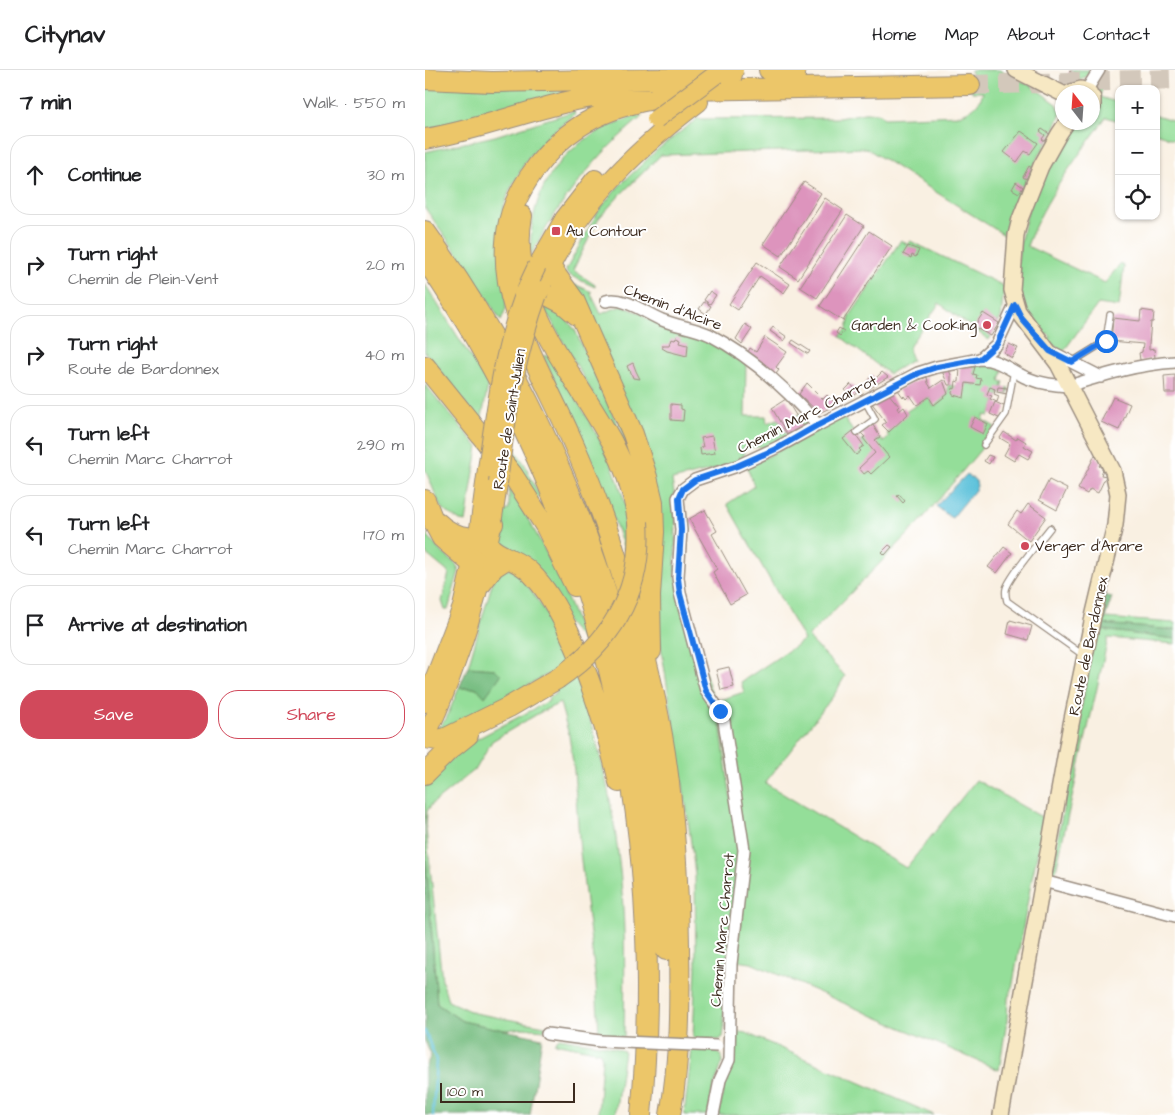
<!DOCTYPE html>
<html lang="en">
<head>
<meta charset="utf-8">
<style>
  body { margin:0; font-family:"Architects Daughter",sans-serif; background:#f2f2f2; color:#202124 }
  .controls { position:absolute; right:15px; top:15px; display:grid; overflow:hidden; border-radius:10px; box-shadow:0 1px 4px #0004 }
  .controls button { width:45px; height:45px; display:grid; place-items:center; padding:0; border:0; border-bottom:1px solid #e0e0e0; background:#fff; color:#202124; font:25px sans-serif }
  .compass { position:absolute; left:630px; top:15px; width:45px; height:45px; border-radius:50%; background:#fff; box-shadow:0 1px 4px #0004; rotate:343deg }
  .scale { position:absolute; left:15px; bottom:12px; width:135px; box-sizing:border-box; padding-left:5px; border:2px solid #3b2a1e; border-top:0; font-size:14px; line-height:18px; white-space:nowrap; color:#3b2a1e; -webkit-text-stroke:4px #fff; paint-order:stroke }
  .stop { position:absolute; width:15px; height:15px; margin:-11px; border:4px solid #1a73e8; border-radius:50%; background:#fff }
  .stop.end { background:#1a73e8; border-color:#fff; box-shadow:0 1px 5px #0008 }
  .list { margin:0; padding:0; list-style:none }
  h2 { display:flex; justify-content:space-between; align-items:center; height:65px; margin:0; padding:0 20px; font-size:21px }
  h2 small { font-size:16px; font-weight:400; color:#757577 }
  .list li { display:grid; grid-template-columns:32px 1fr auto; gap:15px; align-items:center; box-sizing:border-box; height:80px; margin:0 10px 10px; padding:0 10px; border:1px solid #e0e0e0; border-radius:20px }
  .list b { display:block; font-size:19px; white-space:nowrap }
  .list p { margin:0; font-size:16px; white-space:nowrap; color:#757577 }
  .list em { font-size:16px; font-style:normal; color:#757577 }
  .actions { display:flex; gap:10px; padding:15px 20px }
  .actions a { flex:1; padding:11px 0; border:1px solid #d1495b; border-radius:20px; text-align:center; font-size:18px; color:#d1495b }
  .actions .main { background:#d1495b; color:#fff }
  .icon { flex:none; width:28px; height:28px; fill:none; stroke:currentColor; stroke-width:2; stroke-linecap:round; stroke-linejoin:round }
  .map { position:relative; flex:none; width:750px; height:1045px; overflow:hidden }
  header { display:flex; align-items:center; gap:30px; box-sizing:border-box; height:70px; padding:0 25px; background:#fff; border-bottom:1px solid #e0e0e0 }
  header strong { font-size:24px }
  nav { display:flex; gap:28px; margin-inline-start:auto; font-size:18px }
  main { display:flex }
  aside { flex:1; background:#fff }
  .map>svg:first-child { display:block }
</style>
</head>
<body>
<header>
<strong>Citynav</strong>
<nav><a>Home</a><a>Map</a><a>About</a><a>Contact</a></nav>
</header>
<main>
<aside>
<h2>7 min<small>Walk · 550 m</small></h2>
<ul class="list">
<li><svg class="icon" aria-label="ahead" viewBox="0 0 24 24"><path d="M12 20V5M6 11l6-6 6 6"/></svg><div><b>Continue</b></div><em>30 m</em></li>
<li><svg class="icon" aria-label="right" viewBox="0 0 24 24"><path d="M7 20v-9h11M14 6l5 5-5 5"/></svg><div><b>Turn right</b><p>Chemin de Plein-Vent</p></div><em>20 m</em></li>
<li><svg class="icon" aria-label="right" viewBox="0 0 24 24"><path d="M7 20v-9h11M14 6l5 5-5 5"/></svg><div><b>Turn right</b><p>Route de Bardonnex</p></div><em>40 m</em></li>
<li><svg class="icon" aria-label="left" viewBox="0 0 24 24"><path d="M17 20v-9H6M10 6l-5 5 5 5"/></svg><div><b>Turn left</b><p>Chemin Marc Charrot</p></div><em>290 m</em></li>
<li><svg class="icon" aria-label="left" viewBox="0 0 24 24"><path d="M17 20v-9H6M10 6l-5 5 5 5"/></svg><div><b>Turn left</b><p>Chemin Marc Charrot</p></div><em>170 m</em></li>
<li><svg class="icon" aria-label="arrive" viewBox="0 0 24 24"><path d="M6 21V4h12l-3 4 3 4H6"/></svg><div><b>Arrive at destination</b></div></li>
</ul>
<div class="actions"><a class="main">Save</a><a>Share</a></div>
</aside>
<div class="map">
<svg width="750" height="1045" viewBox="0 0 750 1045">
  <rect width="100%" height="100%" fill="#fff"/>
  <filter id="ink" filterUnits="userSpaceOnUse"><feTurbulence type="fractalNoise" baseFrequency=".02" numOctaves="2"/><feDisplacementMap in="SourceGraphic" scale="10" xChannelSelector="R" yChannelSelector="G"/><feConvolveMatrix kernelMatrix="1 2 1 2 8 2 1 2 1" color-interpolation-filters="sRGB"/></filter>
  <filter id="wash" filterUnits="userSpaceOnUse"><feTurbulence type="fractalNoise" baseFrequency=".0096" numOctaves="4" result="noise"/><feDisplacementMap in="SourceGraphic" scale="20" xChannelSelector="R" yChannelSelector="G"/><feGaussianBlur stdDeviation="1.12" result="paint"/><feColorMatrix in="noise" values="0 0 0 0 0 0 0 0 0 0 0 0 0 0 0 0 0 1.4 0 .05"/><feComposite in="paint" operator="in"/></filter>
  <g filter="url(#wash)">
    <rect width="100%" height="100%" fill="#f9f0e2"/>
    <!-- green -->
    <path fill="#94de99" stroke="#68845c" d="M546,0H574L608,17L632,34L636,43C625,72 605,97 594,126C589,140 587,154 584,168L441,78L236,85L195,125L174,148L148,200L170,215V217L142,204L141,200L174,140L194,116L232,80L272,49L414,48L439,43H453L459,48L534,45C546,41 555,35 558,22H547Z
      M645,0H665L660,7L647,12L652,4Z
      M676,7L679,10L675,27L694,33V51L681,47C652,88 619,129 602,176L680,213L695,194L699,196L694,237L673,234L638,282L623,271L626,267L623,264L619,267L599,240L591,208L595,173L605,132L644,59L654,53L668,52V43Z
      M0,17H175L0,60Z
      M149,41L150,44L125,64L102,89L84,122L78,139L81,239L76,251L40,194L0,138V82L70,66Z
      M217,45L218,46C171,84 134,132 106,185C102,111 147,62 217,45Z
      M731,45L750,51V70L731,63Z
      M476,170L483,175L485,171L579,216L576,247L564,270L514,233C510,241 484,275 484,278C483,281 486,286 487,290L464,304L415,266L422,259L425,246Z
      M0,214L63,315L56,353L0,282Z
      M151,215L167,222L166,224L176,244L196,236L216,243L221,248L284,270L321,291L320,346H341L342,353L353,349L363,365L378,357L371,346L376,343L383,352L378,360L340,377H319V390L304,396L247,410L251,436L250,504L294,647L314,784L299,915V960L298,967L294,970L268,968L271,895L270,804L262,742L233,557L238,479L149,217Z
      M123,235L136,242L150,260L207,387L201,383L120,239L119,236Z
      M124,285C150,328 181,372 196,420C203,440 205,460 206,480L200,481L172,403L157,367L118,286Z
      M556,293L578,300L575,311L579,312L577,317L584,318L583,324L575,323L564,346L560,345L558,350L570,357L555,375L557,378L494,453L383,567L420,606L409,625L340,713L481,798L551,710L620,749L606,813L587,919L583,928L582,950L574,1000L326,893L311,891L322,794L292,631L319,622L316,612L379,570L302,434L329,416L322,397L418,347L435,371L446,364L451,371L456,368L459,372L464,367L462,364L482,341L504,327L509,337L523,324V315L540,318L541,313L551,315L552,305L548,304L549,297L545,295Z
      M0,314C17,336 35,355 53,377L41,452L35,451L16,438L0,399Z
      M88,376L100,395L115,427L111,428L86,392Z
      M84,419C117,468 139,517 159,572L72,474L75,441L84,440Z
      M0,462L14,480L31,494L34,501L23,540H20L17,531L24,503L0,483Z
      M82,499L92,501C115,531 130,556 145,592L18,663L12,659L21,649L34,618H52L76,605L70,599L43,597L69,507Z
      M680,548L750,553V560L676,554Z
      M672,552L677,560L750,569V574L683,568C666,648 646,728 629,809L626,806Z
      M150,605C171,662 186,722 193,783C201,844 200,905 199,967L174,964L171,913L155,782L149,700L144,665L135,633L114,643L67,671L51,699L7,734L2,741L1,759L17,910L23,931L49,943L120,956V960L99,958L80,960L59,956L37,951L12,934L0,773V710L48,671L124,631L123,628L132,623L130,618Z
      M308,961L321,963L509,1045H294Z
      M134,968L180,975L199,981L190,1045H173L177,988L175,982L129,973Z
      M267,980C278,980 295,977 298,991L287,1022L283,1045H259Z"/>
    <!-- forest -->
    <path fill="#77bd81" stroke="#597450" d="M679,525L687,527L680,548L677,554L750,560V569L677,560L672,552Z
      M43,597L70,599L76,605L60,627L52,618H34Z
      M0,773L12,934L37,951L117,968L105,1045H0V998L6,985L0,971Z"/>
    <!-- water -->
    <path fill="#5cc1da" stroke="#4c767c" d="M542,404L551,411L552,416L550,420L527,448L525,447L511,436Z"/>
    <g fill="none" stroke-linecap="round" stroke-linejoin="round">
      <!-- stream -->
      <path stroke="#5cc1da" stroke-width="2.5" d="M0,961L11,990L8,1045"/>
    </g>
    <g id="blocks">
      <!-- building -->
      <path fill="#dd94bd" d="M645,1L651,6L647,12L641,7Z
        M617,59L626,65L621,72L617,69L620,65L615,61Z
        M596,61L613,73L605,84L600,81L592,92L579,82Z
        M604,96L607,98L601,109L598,107Z
        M379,112L396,123L356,186L338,174Z
        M591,112L598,117L594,123L587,119Z
        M400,128L418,140L373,209L355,197Z
        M422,145L439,156L392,228L375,217Z
        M444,161L467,176L418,251L395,236Z
        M483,176L494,180L491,187L487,185L486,188L478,184Z
        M332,192L365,214L359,223L335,206L313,240L304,234Z
        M285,221L291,225L285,234L279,230Z
        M279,232L286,236L281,244L274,239Z
        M716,240L729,242L728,252H726L724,274V280L729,279L730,288L718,291L715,290L714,283L717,282L718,274L686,271L688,248L715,251Z
        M558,243L574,253L566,266L549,257Z
        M320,254L327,259L317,274L311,269Z
        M348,257L362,267L359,271L345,261Z
        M414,258L419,261L415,266L411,263Z
        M251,267L256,269L255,272L263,274L262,286L242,281L237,278L238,275H244L246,269L250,270Z
        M340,267L362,282L351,297L354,300L351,304L322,284L325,278L331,282Z
        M368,270L385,281L383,284L366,273Z
        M584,274L593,278L587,288L579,283Z
        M208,293L211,301L215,309L208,308L205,300L204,301L202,296Z
        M545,295L550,297L548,304L552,305L551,308L556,309L555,315L541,313L539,328L528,325L527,323L528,318L530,319L531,311L534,312L535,297Z
        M524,300L526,305V315H523L517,301Z
        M457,302L463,307L444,319L440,314L447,305L450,309Z
        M750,305V323H740L739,306Z
        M502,307L503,313L506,318L518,310L523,324L509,335L504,327L492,335L485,325L481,329L479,326L478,327L473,320L486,313Z
        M382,313L398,329L402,325L410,333L407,337L394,343L374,324Z
        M426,314L433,323L425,328L420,320Z
        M565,317L570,319L569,324L574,326L572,332L565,329L567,326L562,324Z
        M573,317L582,318V324L572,322Z
        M463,323L474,336L472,338L474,341L479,337L483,344L464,362L457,355L461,352L446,332L452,329L453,331Z
        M688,327L705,334L694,360L676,352Z
        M361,329L378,357L363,366L347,338Z
        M570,332L581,337L576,349L565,344Z
        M246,334L256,335V339L259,340L258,351L246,350Z
        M550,347L563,354L558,364L545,357Z
        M448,355L455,367L450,370L464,387L446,404L443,401L439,404L434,398L450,383L438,368L440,367L436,363Z
        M428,361L439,376L434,379L436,381L431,385L418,369Z
        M579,362L591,370L593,367L601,372L599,376L608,381L603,389L594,384L589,391L579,385L585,374L575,368Z
        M287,366L290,383L276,385L275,378L278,377L276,368Z
        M563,385L568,387L564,394L559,391Z
        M670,385L676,393L674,396L678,399L676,405L681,406L673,423L665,419L662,424L653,419Z
        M624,410L642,419L632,440L614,430Z
        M475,425L480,431L478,433L472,426Z
        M603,434L621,447L604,471L583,454L592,441L596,444Z
        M280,440L292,461L287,464L321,525L305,534L288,502L292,499L264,449Z
        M464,475L467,477L460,485L457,482Z
        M579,477L587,483L572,503L563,497Z
        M585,550L607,556L603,570L582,564Z
        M304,597L309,617L296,620L291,600Z"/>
    </g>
  </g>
  <g filter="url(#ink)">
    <use href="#blocks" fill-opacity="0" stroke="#9a8d80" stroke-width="1"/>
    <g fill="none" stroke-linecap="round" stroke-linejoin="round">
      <!-- highway-tunnel -->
      <path stroke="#d3c8bb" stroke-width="20" stroke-dasharray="20 10" stroke-linecap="butt" d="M545,15L750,9"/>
      <!-- lane casing -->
      <g stroke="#9a8d80" stroke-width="8">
        <path id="lane" d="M647,292L681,271L685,245
          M432,362L450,349L440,331
          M559,375L581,344L589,301
          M625,458C615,471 585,505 581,519C580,524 581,527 582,531L658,585"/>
      </g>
      <!-- street casing -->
      <g stroke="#9a8d80" stroke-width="14">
        <path id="street" d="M661,21L674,0
          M181,231C199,226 220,243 237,250C252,256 270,258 285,265C327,287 362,319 393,355
          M625,281L676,307
          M555,289C574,289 586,301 602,308C616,314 630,315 644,316C679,305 713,294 750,292
          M618,811L750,846
          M122,964L175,971
          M288,1045L295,1010L304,990L306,894L319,780L299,651L295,641L281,621L255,523L253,507L256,460L253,428L258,419L270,410L312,396L353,377L393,355L493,303L512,297L555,289L572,274L590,235"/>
      </g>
      <!-- secondary casing -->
      <g stroke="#9a8d80" stroke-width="18">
        <path id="secondary" d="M591,0L638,24
          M646,22L656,19L664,22
          M668,28V37
          M576,1045L646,654L668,547L690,455L693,424L688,401L633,294L593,241L587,220L591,165L595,149L616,96L634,64L642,52"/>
      </g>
      <!-- primary casing -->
      <g stroke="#9a8d80" stroke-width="20">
        <path id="primary" d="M112,196L139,149L170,109
          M114,221C149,140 204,85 274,32
          M0,633L37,537L53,466L62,399
          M0,669C38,587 62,503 73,413"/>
      </g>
      <!-- highway casing -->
      <g stroke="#9a8d80" stroke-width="22">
        <path id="highway" d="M344,0L370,5
          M0,9L67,12L280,8
          M260,20L545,15
          M0,69C44,62 87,46 130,35C157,27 185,24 214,22
          M97,146C81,229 150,304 187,372C200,397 209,423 213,452
          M0,161C150,370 235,623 241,880
          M0,189C173,440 244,743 216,1045
          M126,198L149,230L208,364L222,407L228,432L229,462L225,526L226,581
          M114,221L139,234L152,245
          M0,296L87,404L121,457L150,516
          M0,430L10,455L17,468L47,494
          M12,452C26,466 57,477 68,454
          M53,466C59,471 64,477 70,481C82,489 96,492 106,503C122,519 133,540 143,560C166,609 182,660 194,712
          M56,514L69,497L83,488
          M0,668L13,670L21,668L84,637L132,609
          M0,704L23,681L43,665
          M245,1045C255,990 255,931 254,875C253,805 249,734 237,665C228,611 213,557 197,505C183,459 166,412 146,368C117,301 67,228 84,152C89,130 99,113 113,95C157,38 208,33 273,20"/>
      </g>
      <!-- lane -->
      <use href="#lane" stroke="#fff" stroke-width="5.5"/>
      <!-- street -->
      <use href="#street" stroke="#fff" stroke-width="11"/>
      <!-- secondary -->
      <use href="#secondary" stroke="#f7e8c3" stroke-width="15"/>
      <!-- primary -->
      <use href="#primary" stroke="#ecc669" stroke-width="18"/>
      <!-- highway -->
      <use href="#highway" stroke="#ecc669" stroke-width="20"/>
      <!-- street-bridge casing -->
      <g stroke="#9a8d80" stroke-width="14" stroke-linecap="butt">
        <path id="street-bridge" d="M175,971L292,976"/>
      </g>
      <!-- primary-bridge casing -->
      <g stroke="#9a8d80" stroke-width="20" stroke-linecap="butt">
        <path id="primary-bridge" d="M231,49L297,0
          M62,399C72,330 80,260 112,196
          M73,413C81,346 91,284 114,221"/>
      </g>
      <!-- highway-bridge casing -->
      <g stroke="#9a8d80" stroke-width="22" stroke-linecap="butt">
        <path id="highway-bridge" d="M306,8L308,0
          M99,224L109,221H114
          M132,609C188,571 218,520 213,452"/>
      </g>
      <!-- street-bridge -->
      <use href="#street-bridge" stroke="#fff" stroke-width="11"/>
      <!-- primary-bridge -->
      <use href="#primary-bridge" stroke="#ecc669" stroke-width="18"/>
      <!-- highway-bridge -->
      <use href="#highway-bridge" stroke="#ecc669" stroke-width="20"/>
    </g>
  </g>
  <g fill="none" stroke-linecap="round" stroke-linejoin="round" filter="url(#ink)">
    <!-- route -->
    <path stroke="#1a73e8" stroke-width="6" d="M295,641L281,621L255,524L253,508L256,460L254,428L258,419L270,410L312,396L353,378L393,355L494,303L512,297L555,289L572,274L590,235L597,249L625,281L647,292L681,271"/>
  </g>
  <!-- markers -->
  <g fill="#d1495b" stroke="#fff" stroke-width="2">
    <rect x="126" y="156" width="10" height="10" rx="2.5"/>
    <circle cx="562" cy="255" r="5"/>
    <circle cx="600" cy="476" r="5"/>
  </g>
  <g text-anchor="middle" stroke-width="4" stroke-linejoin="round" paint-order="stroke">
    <!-- poi labels -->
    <g font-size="15" fill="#3b2a1e" stroke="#fff" text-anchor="start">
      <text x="141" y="166">Au Contour</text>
      <text x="552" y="260" text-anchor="end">Garden &amp; Cooking</text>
      <text x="610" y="481">Verger d'Arare</text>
    </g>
    <!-- street labels -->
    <g font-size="15" fill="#3b2a1e" stroke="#fff">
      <text transform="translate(248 237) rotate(21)" y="5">Chemin d'Alcire</text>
      <text transform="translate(382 344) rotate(-27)" y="5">Chemin Marc Charrot</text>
      <text transform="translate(84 349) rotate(-81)" y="5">Route de Saint-Julien</text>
      <text transform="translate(663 576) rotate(-78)" y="5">Route de Bardonnex</text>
      <text transform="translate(297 860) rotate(-85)" y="5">Chemin Marc Charrot</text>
    </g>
  </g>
</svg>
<div class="controls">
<button>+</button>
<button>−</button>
<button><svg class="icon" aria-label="locate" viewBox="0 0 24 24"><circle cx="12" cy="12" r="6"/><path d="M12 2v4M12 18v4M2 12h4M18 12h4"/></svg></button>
</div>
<svg class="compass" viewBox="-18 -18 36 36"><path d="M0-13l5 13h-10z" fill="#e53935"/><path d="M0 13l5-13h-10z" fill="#757577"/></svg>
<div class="scale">100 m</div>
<div class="stop" style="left:681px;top:271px"></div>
<div class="stop end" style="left:295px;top:641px"></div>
</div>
</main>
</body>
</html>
